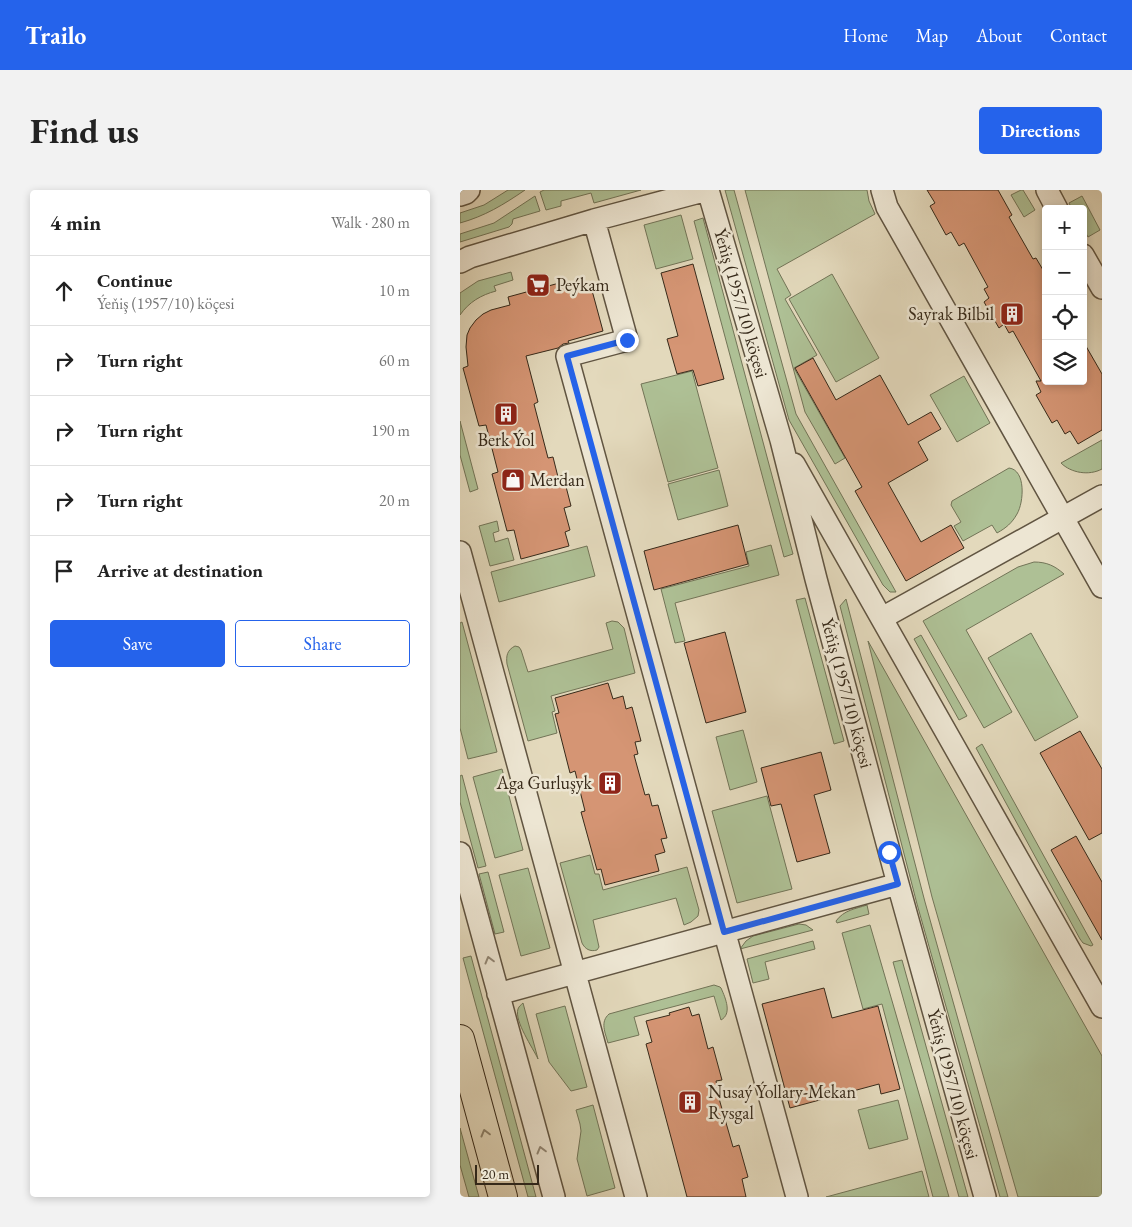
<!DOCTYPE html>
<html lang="en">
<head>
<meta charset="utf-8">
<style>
  body { margin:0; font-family:"EB Garamond",serif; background:#f2f2f2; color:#222 }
  .controls { position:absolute; right:15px; top:15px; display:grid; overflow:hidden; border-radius:5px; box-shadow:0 2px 8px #0003 }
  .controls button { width:45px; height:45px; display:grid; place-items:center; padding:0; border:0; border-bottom:1px solid #e0e0e0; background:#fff; color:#222; font:25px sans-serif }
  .scale { position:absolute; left:15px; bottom:12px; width:64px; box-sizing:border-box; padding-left:5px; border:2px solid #362919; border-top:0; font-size:14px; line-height:18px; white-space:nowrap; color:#362919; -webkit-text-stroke:4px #ede6d3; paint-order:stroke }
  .stop { position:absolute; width:15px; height:15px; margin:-11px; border:4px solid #2563eb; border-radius:50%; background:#fff }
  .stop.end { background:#2563eb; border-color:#fff; box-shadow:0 1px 5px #0008 }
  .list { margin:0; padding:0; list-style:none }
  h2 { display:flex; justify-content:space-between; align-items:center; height:65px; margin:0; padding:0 20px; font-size:21px }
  h2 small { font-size:16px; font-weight:400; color:#767676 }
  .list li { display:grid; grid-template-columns:32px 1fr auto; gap:15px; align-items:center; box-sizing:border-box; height:70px; padding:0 20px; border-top:1px solid #e0e0e0 }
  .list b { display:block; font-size:19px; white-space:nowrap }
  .list p { margin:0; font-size:16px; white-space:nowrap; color:#767676 }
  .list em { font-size:16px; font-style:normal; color:#767676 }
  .actions { display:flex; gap:10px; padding:15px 20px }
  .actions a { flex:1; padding:11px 0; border:1px solid #2563eb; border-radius:5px; text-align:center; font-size:18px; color:#2563eb }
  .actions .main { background:#2563eb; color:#fff }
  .icon { flex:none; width:28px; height:28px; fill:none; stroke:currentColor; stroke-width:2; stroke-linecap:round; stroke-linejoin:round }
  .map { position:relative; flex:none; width:642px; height:1007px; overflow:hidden; border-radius:5px }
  header { display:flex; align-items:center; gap:30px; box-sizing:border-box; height:70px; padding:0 25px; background:#2563eb; color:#fff }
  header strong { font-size:24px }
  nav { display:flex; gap:28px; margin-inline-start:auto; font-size:18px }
  .intro { display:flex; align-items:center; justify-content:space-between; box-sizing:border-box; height:120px; padding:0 30px }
  h1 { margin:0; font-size:35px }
  .button { padding:12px 22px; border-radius:5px; background:#2563eb; color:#fff; font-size:18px; font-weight:700 }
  main { display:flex; gap:30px; padding:0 30px }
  aside { flex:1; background:#fff; border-radius:5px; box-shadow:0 2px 8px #0003 }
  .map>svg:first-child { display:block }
</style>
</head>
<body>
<header>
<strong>Trailo</strong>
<nav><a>Home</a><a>Map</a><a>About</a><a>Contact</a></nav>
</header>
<div class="intro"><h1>Find us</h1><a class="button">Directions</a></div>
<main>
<aside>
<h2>4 min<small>Walk · 280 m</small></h2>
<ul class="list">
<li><svg class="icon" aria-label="ahead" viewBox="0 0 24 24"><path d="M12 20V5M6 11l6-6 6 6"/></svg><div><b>Continue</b><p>Ýeňiş (1957/10) köçesi</p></div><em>10 m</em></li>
<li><svg class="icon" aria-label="right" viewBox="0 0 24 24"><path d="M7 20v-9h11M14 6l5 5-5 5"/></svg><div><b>Turn right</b></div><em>60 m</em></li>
<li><svg class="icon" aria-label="right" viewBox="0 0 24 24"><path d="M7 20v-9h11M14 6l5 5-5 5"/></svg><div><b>Turn right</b></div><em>190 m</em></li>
<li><svg class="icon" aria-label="right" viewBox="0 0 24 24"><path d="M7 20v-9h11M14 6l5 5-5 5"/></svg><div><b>Turn right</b></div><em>20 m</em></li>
<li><svg class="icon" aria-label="arrive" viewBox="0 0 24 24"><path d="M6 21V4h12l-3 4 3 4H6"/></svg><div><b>Arrive at destination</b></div></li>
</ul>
<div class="actions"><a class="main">Save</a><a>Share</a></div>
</aside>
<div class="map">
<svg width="642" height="1007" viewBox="0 0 642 1007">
  <rect width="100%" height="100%" fill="#e3d9bc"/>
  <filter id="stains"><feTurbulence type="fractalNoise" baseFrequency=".004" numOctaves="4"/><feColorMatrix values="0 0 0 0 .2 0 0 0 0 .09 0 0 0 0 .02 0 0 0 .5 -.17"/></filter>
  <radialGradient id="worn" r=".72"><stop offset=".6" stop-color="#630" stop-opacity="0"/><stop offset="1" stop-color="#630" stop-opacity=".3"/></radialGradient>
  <!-- green -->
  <path fill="#aec095" stroke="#727457" d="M48,0H65C43,15 25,26 0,33V23L24,15Z
    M84,0H181L134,13L131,3L101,11V16L86,20L80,2Z
    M265,0H274L336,224L436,402H430L423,395L329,230Z
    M285,0H407L409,11L415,24L317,79L331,105L325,109L357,165L334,178L385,268L375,274L345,222Z
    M561,0H563L575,20L564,27L551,5Z
    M75,6L80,21L53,29L52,34L49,37L0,52V44L34,33Z
    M622,6L640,40L628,47L623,38V19H612L609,13Z
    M221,25L233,69L196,79L184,35Z
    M243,28L333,364L324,367L234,31Z
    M51,82L53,90L34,96L36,101C21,105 9,112 0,125V103L18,91Z
    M372,84L419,168L376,192L329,109Z
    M232,181L258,278L208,292L181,194Z
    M504,186L530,233L497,252L470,205Z
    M0,231L18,299L10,302L0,265Z
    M642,250V279C629,286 611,283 601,273Z
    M549,278C566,280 564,312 557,324C552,333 546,338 537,343L532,335L503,351L494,336L501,332L491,315L492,311Z
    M259,280L268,316L218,330L208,294Z
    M37,331L39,341L33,343L35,352L48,348L54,370L30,376L19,336Z
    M311,355L319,385L215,413L225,451L215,453L201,399L289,376L286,362Z
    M127,356L135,386L39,412L31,382Z
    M574,372C587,372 595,376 604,384L506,440L552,522L524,538L463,431L558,377Z
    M345,408L384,551L374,554L336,410Z
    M386,409L465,712L548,1007H540L457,714L380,416Z
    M152,431L158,432L164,438L175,483L91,506L95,521L92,522L97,543L68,551L47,474C46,466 47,460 55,456L59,457L61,460L68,482L153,459L146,433Z
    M2,432L37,562L8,569L0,538V433Z
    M571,443L618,527L575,551L528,468Z
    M461,445L507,526L499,530L454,449Z
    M408,451L642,866V1007H558L472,707Z
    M283,540L297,592L270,600L256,547Z
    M522,554L633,755L631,756L623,753L620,749L516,558Z
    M42,579L63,660L35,668L13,587Z
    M2,585L26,676L18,678L0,612V586Z
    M307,606L332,699L277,713L252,621Z
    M130,665L135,684H139L143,700L227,677L239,720L238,726L231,732L224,735L216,708L133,730L139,757L137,760C130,762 125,759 122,753L100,673Z
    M68,678L90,758L61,766L39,685Z
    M28,682L44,742L35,744L19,684Z
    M407,715L409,724L377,733L376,731C384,720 395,719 407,715Z
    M339,734L346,735L353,740L280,759L286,751L293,746Z
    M410,735L489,1007H473L422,814L403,819L382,743Z
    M353,751L355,759L305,772L309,789L293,793L287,769Z
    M11,766L76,1007H68L3,768Z
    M442,770L508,1007H499L433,772Z
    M254,795L260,797L261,798C266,809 272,824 261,830L254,806L174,827L179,845L148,853C145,842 140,832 149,824Z
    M63,813L78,869C73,858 54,831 58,819C59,816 61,815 63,813Z
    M105,816L127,897L111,901L89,872L76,824Z
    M438,910L448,949L409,959L398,920Z
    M133,915L155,998L127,1006L117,969L121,941L120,934L116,920Z
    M0,938L19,1007H9L0,975Z
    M462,981L469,1007H366Z"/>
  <!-- building -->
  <path fill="#d59574" stroke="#362919" d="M467,0H538L552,25L549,27L573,69L576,68L586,85V191H623V151L642,184V240L618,254L610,241L605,244L597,230L592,233L576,205L581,202L576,191H581L553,141L549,143L544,134L539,138L524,112L529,108L524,99L528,97L504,53L499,56L491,42L486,45L470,16L475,13Z
    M233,74L264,189L238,196L233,180L217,184L207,149L218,146L201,83Z
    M103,92L105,100L130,93L143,141L108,151L109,153L103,154L98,158L66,166L78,212L74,214L88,268L93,267L98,287L103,285L111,316L104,318L110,340L105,342L109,356L61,369L54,340L47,341L32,284L38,282L26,235L19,236L3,178L8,176L6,157L7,145L10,138L16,130L23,124L31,120L50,115L48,107Z
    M353,168L376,210L420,185L448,235L471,222L481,239L458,252L468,270L428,293L461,352L491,335L504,358L446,391L395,301L402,297L335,178Z
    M278,335L288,374L194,400L184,361Z
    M265,442L286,522L246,533L224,453Z
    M148,493L153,509L163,506L166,519L172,517L181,551L175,552L178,564L174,565L185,605L189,604L192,616L198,615L207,648L201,649L205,662L195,665L199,681L145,695L141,679L137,680L121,622L125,621L115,581L110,583L95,524L99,523L95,508Z
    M620,541L642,579V643L629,650L580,563Z
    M361,562L371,600L354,605L370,663L337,672L321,614L311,616L301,578Z
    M616,646L642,692V750L591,660Z
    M364,798L372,828L418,816L440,899L421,904L419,894L330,918L302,814Z
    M229,817L232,826L239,824L248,859L253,857L262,890L256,891L260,912L273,957L279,955L288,987L282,989L286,1007H227L186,854L192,852L186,831L210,825L209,823Z"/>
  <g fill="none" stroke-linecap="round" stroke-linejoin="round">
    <!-- minor casing -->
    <g stroke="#615542" stroke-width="24">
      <path id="minor" d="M248,0L321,250L356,389L438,694L525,1007
        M422,0L427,17L642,397
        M587,0L597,19
        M0,5L6,3L9,0
        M134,30L167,150L107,166L337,1007
        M623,65L642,98
        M0,72L10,67L134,30L247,0
        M334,274L642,817
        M0,362L176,1007
        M422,428L642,306
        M0,663L94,1007
        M38,804L438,694"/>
    </g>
    <!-- major casing -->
    <g stroke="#362919" stroke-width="30">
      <path id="major" d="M0,849L43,1007"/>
    </g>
    <!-- minor -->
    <use href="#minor" stroke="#ede6d3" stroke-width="21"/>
    <!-- major -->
    <use href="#major" stroke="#e3d9bc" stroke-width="28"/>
  </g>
  <!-- one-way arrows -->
  <defs><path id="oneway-chevron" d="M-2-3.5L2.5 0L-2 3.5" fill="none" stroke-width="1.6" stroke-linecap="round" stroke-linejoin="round" transform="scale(1.25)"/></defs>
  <g stroke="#928876">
    <use href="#oneway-chevron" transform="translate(29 770) rotate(-105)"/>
    <use href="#oneway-chevron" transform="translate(81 960) rotate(-105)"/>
  </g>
  <use stroke="#8c816a" href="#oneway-chevron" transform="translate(25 943) rotate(-105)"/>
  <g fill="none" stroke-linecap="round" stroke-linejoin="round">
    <!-- route -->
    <path stroke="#2563eb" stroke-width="6" d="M167,150L107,166L264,742L438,694L429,662"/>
  </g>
  <!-- icons -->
  <defs>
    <g id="supermarket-square" transform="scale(1.25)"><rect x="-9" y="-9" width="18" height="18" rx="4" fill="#8f2418" stroke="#ede6d3"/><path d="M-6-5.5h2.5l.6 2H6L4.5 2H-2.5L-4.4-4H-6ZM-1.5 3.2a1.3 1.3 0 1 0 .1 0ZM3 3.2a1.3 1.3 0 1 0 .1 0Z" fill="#fff"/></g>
    <g id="building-square" transform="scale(1.25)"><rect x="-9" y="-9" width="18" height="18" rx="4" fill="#8f2418" stroke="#ede6d3"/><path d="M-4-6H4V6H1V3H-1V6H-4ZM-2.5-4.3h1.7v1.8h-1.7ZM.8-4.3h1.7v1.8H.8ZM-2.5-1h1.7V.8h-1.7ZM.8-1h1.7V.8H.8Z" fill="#fff"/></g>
    <g id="shop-square" transform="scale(1.25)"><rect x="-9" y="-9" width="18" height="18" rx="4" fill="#8f2418" stroke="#ede6d3"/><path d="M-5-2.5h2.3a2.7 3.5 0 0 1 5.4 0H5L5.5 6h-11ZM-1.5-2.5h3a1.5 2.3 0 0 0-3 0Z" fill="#fff"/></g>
  </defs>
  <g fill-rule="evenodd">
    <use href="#supermarket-square" x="78" y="95"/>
    <use href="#building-square" x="552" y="124"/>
    <use href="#building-square" x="46" y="224"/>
    <use href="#shop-square" x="53" y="290"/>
    <use href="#building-square" x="150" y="593"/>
    <use href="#building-square" x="230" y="912"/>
  </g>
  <g text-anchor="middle" stroke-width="5" stroke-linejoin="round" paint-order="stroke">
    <!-- poi labels -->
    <g font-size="18" fill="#362919" stroke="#ede6d3" text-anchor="start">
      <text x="96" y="101">Peýkam</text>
      <text x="534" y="130" text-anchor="end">Sayrak Bilbil</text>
      <text x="46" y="256" text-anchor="middle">Berk Ýol</text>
      <text x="70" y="296">Merdan</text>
      <text x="132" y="599" text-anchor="end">Aga Gurluşyk</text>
      <text x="248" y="908">Nusaý Ýollary-Mekan<tspan x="248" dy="21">Rysgal</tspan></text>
    </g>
    <!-- street labels -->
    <g font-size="18" fill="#362919" stroke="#ede6d3">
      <text transform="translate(281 113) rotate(74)" y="6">Ýeňiş (1957/10) köçesi</text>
      <text transform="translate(387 503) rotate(75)" y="6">Ýeňiş (1957/10) köçesi</text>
      <text transform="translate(493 894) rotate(75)" y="6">Ýeňiş (1957/10) köçesi</text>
    </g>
  </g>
  <rect width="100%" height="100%" filter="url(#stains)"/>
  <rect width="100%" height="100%" fill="url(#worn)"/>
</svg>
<div class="controls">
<button>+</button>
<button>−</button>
<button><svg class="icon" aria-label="locate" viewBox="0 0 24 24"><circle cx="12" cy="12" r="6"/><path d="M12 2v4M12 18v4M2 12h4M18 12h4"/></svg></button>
<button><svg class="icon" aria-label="layers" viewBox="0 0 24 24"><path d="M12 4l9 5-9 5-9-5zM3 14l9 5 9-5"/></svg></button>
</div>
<div class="scale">20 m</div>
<div class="stop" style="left:429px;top:662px"></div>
<div class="stop end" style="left:167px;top:150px"></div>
</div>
</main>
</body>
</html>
